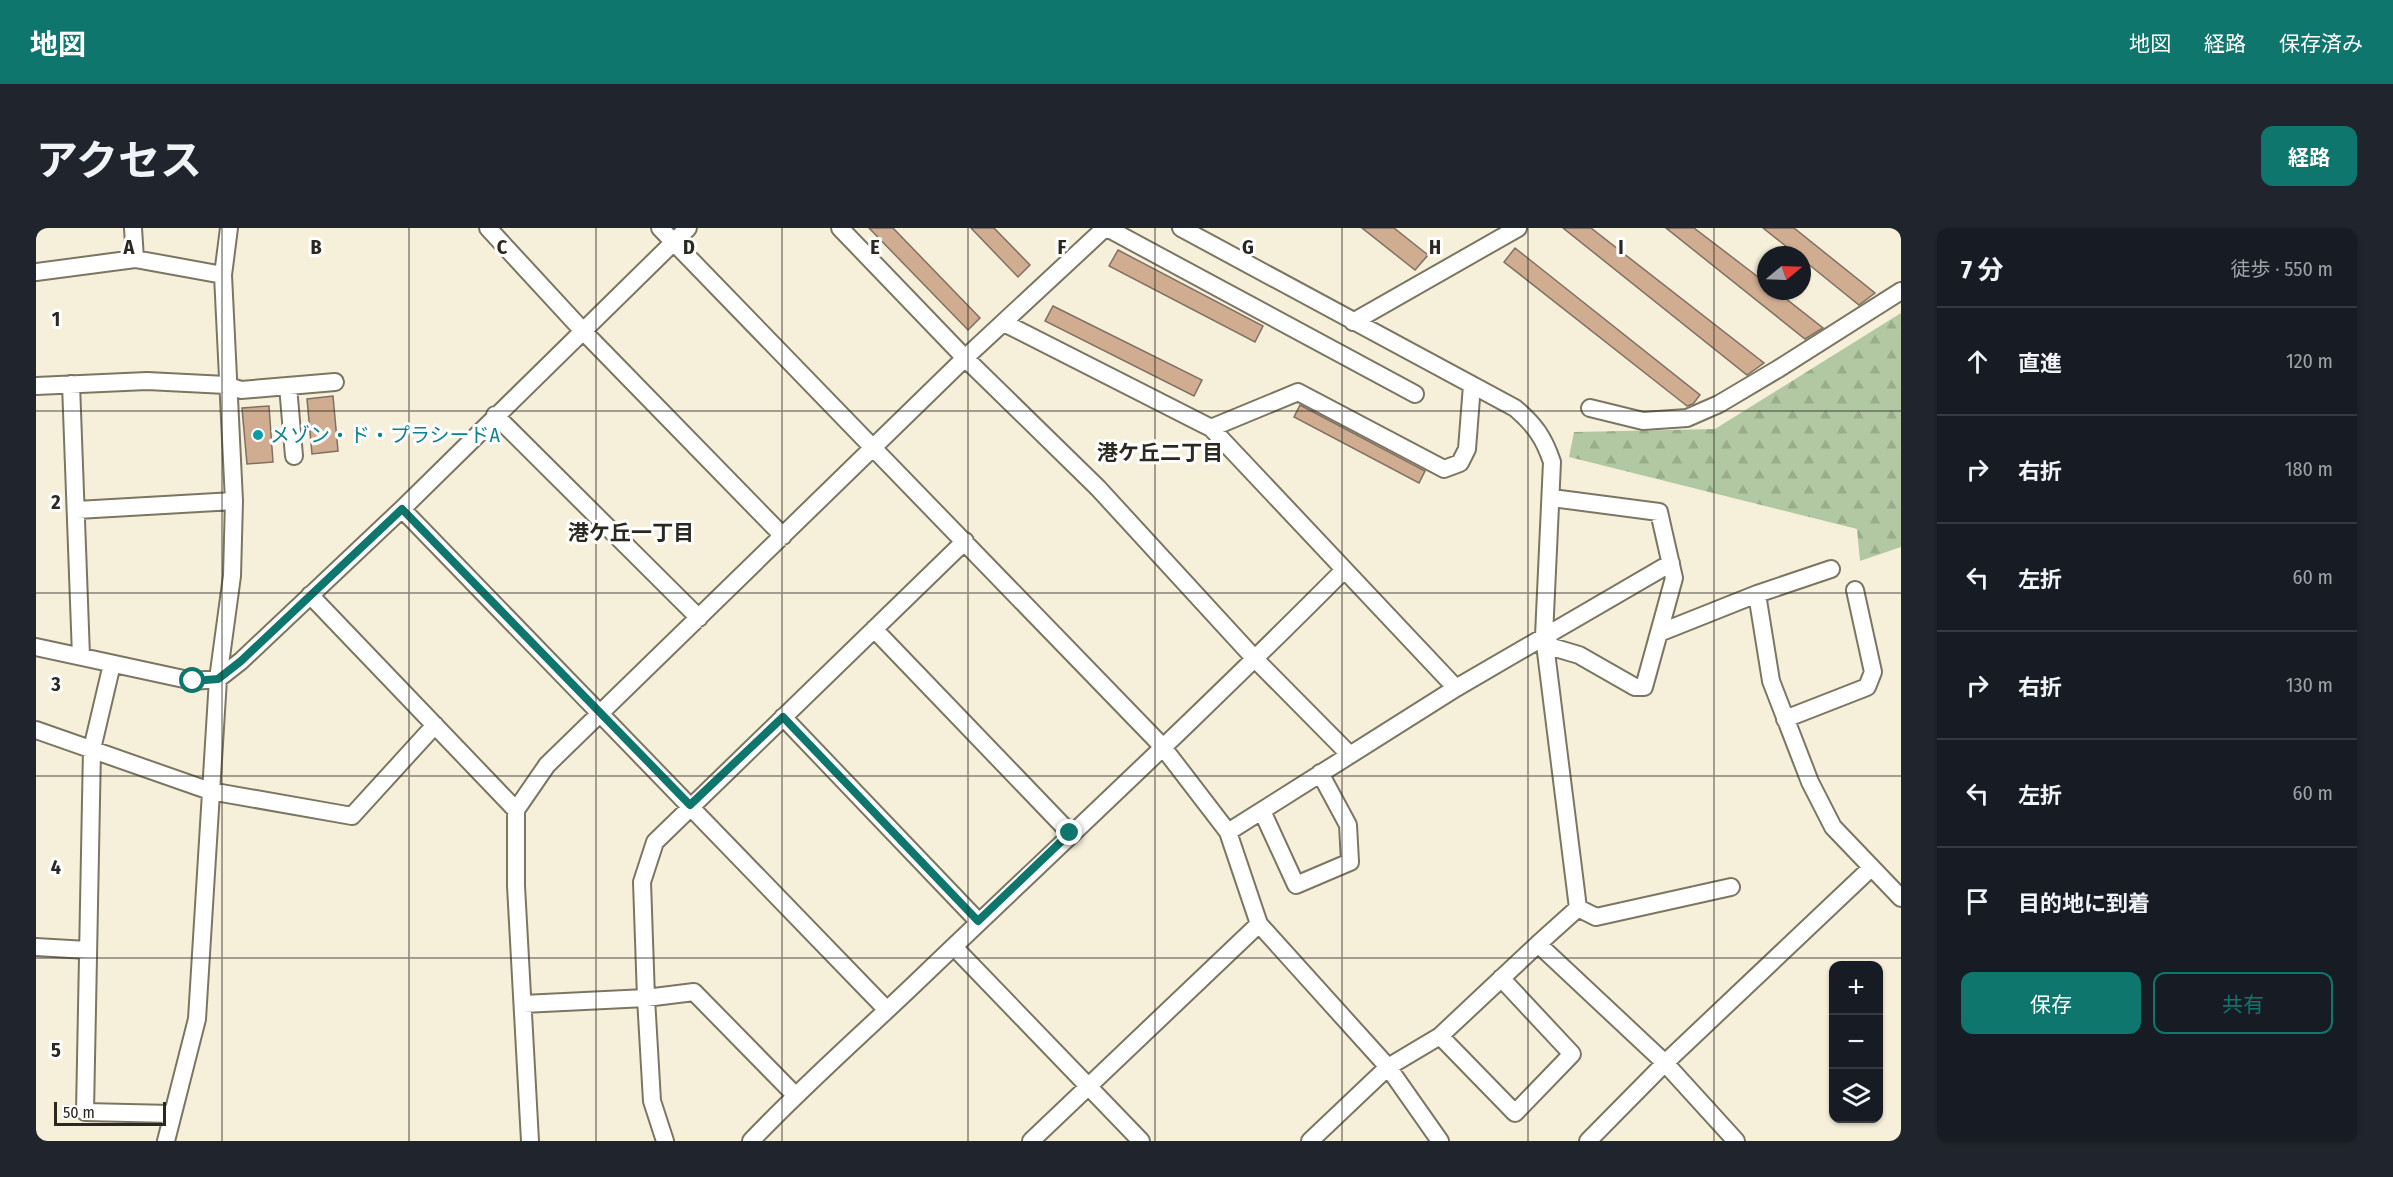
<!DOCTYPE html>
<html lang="ja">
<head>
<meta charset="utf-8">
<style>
  body { margin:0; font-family:"Fira Sans Condensed","Noto Sans JP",sans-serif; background:#20242c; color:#f1f3f6 }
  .controls { position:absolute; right:18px; bottom:18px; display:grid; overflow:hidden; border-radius:12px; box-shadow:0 2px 4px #0004 }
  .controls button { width:54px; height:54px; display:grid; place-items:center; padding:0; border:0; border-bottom:2px solid #363941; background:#171b24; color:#f1f3f6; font:30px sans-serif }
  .compass { position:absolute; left:1721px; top:18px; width:54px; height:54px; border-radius:50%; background:#171b24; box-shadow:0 2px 4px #0004; rotate:71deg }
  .scale { position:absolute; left:18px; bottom:15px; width:112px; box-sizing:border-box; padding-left:6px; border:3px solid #2a2820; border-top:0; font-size:16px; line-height:21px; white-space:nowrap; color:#2a2820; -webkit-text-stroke:4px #fff; paint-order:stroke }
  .stop { position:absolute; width:18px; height:18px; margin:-14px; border:4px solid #0f766e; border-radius:50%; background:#fff }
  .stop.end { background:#0f766e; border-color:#fff; box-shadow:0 2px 6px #0008 }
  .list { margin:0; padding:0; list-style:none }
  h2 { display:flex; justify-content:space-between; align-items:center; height:78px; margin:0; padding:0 24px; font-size:26px }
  h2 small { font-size:20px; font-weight:400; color:#9ea1a6 }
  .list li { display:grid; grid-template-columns:39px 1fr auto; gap:18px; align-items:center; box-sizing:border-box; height:108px; padding:0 24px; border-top:2px solid #363941 }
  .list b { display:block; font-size:22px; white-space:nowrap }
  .list em { font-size:20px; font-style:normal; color:#9ea1a6 }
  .actions { display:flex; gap:12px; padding:18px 24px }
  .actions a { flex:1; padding:14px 0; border:2px solid #0f766e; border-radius:12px; text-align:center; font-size:21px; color:#0f766e }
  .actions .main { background:#0f766e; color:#fff }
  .icon { flex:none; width:33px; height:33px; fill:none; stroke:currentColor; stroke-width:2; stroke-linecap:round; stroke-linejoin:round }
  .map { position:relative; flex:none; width:1865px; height:913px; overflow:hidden; border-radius:12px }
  header { display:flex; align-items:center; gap:36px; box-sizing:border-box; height:84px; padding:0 30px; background:#0f766e; color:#fff }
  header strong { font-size:28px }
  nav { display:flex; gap:33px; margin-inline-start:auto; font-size:21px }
  .intro { display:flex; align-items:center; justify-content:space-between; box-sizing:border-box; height:144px; padding:0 36px }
  h1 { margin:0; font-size:42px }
  .button { padding:15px 27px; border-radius:12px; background:#0f766e; color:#fff; font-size:21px; font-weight:700 }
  main { display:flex; gap:36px; padding:0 36px }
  aside { flex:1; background:#171b24; border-radius:12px; box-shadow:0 2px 4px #0004 }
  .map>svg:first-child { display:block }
</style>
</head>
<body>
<header>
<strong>地図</strong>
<nav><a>地図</a><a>経路</a><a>保存済み</a></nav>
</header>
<div class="intro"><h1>アクセス</h1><a class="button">経路</a></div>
<main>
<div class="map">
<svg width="1865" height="913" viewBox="0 0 1865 913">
  <defs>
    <pattern id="forest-firs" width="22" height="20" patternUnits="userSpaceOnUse" patternTransform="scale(1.5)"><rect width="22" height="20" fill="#b2c8a2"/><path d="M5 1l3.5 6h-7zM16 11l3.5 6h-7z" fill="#99ac8b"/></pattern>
  </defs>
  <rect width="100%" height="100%" fill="#f6f0db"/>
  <!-- forest -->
  <path fill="url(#forest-firs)" d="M1865,85V319L1824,333L1821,301L1533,229L1538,204L1679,201Z"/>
  <!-- building -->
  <path fill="#d0ad90" stroke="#806f62" stroke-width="1.5" d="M833,0H857L944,90L932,102Z
    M935,0H958L994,37L982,49Z
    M1326,0H1358L1392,27L1379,42Z
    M1527,0H1555L1728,135L1711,147Z
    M1630,0H1658L1730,55V63H1740L1787,100L1769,111Z
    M1727,0H1758L1839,65L1823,77L1766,31V27H1761Z
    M1479,20L1664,167L1657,176L1651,178L1468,34Z
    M1082,22L1227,98L1219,114L1073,38Z
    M1017,78L1166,152L1158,168L1009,93Z
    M297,168L302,223L276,226L271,171Z
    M1264,177L1389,243L1383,255L1258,189Z
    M233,178L237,234L211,236L206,180Z"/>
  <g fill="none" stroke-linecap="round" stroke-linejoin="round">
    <!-- minor casing -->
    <g stroke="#7b7662" stroke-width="20">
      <path id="minor" d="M97,0L99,31L187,47
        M452,0L547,103L747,308
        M624,0L1126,518L1192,604L1223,696L1352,839L1404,913
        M804,0L929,130L1062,260L1219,431L1314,527
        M1071,0L1379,166
        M1145,0L1479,180C1499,197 1508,210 1516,234L1508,408L1542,680L1502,716
        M0,44L99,31
        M1317,94L1482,0
        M968,95L1175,200L1420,460
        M35,156L45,428
        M0,158L111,153L190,157L205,162L299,154
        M252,158L258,228
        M1554,180L1607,193L1651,190L1683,176L1742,141L1865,63
        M459,187L663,390
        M1175,200L1262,164L1408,241L1424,235L1431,221L1436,157
        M366,281L851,782
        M41,282L198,273
        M1721,366L1735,453L1774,554L1797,599L1865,670
        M274,367L480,582
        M838,401L1034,605
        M1623,405L1721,366L1795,341
        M1508,408L1516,419L1543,427L1599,459H1608L1638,350L1623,284L1516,270
        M0,419L157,453L182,451L205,433L366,281L652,0
        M76,436L56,521L49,884L136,886
        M747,489L942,693
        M1749,491L1831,459L1837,444L1819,362
        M0,502L174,563L316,588L399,497
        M1226,583L1260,657L1314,634L1312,597L1284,545
        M1192,604L1420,460L1635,335
        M1542,680L1560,689L1695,659
        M0,719L51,722
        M918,719L1105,913
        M487,776L610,770L658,764L759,867
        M1404,808L1479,885L1536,826L1465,750
        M130,913L161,791L182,451L196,348L198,273L187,47L193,0
        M494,913L480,658V582L511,537L929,130L1069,0
        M629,913L616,873L610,770L606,654L619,614L929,313
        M715,913C770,855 831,802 889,746C1029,612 1171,480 1307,343
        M995,913L1223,696
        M1274,913L1352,839L1404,808L1502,716L1629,835L1700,913
        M1552,913L1629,835L1835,640"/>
    </g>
    <!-- minor -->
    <use href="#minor" stroke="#fff" stroke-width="16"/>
  </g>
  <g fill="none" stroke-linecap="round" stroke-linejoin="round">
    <!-- route -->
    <path stroke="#0f766e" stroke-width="8" d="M157,453L182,451L205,433L366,281L654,577L747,489L942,693L1034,605"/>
  </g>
  <!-- grid -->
  <path fill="none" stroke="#2a2820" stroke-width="1.5" stroke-opacity="0.55" d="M186,0V913M373,0V913M560,0V913M746,0V913M932,0V913M1119,0V913M1306,0V913M1492,0V913M1678,0V913M0,183H1865M0,365H1865M0,548H1865M0,730H1865"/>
  <!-- markers -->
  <circle fill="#0f9aa8" stroke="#fff" stroke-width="2" cx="222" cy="207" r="6"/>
  <g text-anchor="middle" stroke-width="6" stroke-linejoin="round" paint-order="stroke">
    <!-- culture labels -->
    <g font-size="20" fill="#0d838f" stroke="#fff" text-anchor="start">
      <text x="234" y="214">メゾン・ド・プラシードA</text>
    </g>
    <!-- neighbourhood labels -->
    <g font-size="21" font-weight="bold" fill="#2a2820" stroke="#fff">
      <text x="1124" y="232">港ケ丘二丁目</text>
      <text x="595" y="312">港ケ丘一丁目</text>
    </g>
  </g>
  <g font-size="20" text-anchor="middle" font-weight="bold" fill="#2a2820" stroke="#fff" stroke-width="6" stroke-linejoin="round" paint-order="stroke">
    <text x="93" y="26">A</text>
    <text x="280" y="26">B</text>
    <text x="466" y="26">C</text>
    <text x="653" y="26">D</text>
    <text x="839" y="26">E</text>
    <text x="1026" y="26">F</text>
    <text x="1212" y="26">G</text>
    <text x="1399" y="26">H</text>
    <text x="1585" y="26">I</text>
    <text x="20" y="98">1</text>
    <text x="20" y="281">2</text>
    <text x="20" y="463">3</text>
    <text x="20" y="646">4</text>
    <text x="20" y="829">5</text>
  </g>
</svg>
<div class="controls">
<button>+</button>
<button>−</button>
<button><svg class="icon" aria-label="layers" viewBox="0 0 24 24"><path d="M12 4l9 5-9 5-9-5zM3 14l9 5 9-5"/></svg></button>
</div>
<svg class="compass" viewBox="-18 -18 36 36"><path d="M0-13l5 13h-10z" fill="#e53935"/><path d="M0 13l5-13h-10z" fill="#9ea1a6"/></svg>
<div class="scale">50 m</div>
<div class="stop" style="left:157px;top:453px"></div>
<div class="stop end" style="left:1034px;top:605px"></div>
</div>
<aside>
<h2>7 分<small>徒歩 · 550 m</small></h2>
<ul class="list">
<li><svg class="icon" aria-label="ahead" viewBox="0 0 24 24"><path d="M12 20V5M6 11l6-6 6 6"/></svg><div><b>直進</b></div><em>120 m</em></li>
<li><svg class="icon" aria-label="right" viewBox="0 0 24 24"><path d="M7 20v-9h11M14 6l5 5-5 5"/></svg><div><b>右折</b></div><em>180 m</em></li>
<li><svg class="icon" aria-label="left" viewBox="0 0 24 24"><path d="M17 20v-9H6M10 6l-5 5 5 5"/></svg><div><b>左折</b></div><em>60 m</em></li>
<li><svg class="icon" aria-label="right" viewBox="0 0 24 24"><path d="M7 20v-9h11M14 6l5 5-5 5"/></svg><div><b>右折</b></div><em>130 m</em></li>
<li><svg class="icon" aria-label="left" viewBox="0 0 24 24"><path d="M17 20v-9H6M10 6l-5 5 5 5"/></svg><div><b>左折</b></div><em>60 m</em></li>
<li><svg class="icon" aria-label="arrive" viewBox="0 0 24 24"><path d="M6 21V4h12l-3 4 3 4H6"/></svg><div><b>目的地に到着</b></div></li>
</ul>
<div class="actions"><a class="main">保存</a><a>共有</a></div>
</aside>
</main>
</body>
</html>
